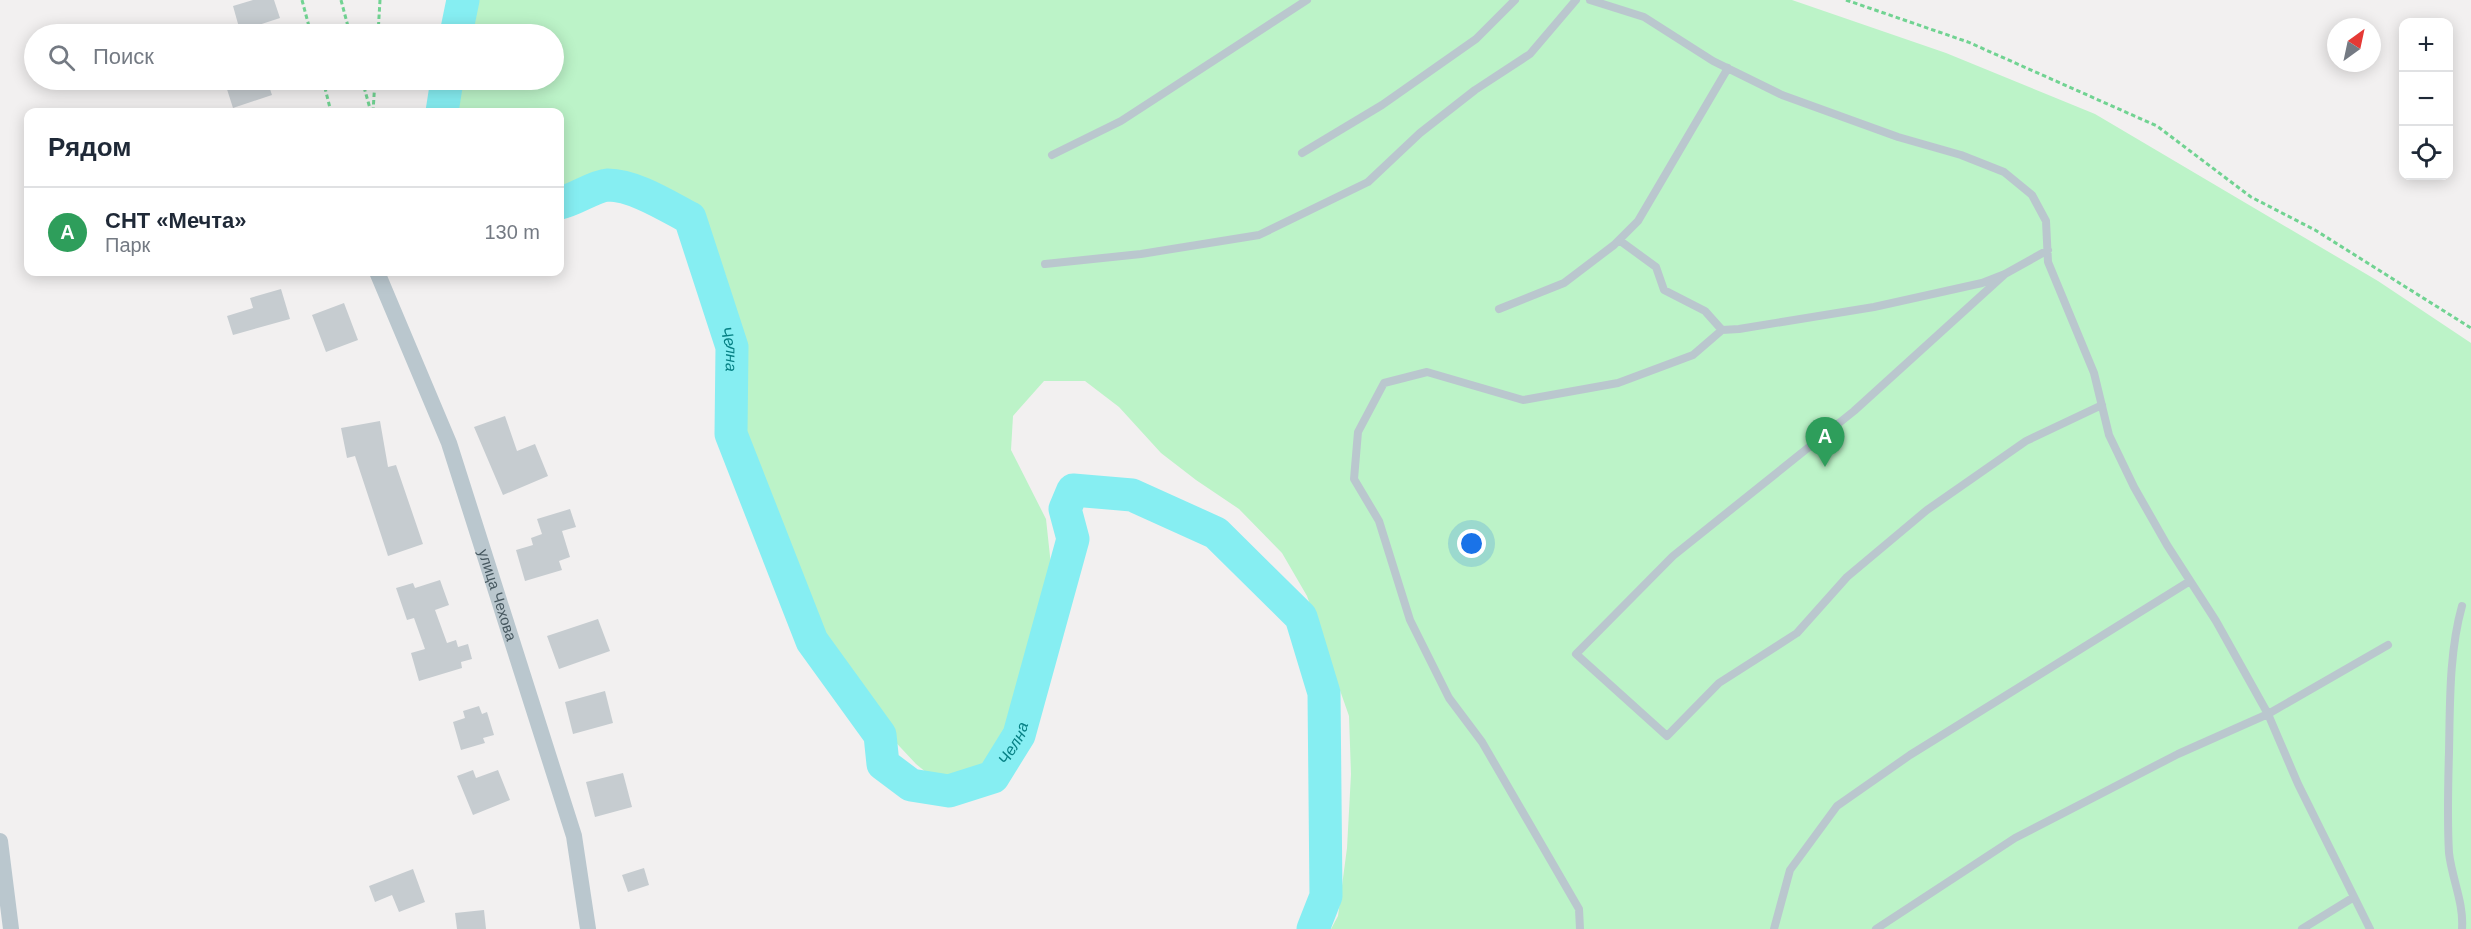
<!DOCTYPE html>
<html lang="ru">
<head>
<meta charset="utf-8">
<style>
  body { margin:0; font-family:Helvetica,sans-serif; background:#f6f6f7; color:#1f2937 }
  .controls { position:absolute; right:18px; top:18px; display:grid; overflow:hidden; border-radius:12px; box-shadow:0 3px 15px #0003 }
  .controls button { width:54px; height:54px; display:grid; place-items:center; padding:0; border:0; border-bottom:2px solid #e0e1e3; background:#fff; color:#1f2937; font:30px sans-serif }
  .compass { position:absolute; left:2327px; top:18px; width:54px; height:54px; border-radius:50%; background:#fff; box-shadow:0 3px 15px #0003; rotate:33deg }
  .you { position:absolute; left:1472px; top:544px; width:21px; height:21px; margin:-15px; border:4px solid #fff; border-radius:50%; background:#1a73e8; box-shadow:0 0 0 9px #1a73e833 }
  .badge { display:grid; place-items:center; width:39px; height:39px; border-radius:50%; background:#0c96f0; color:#fff; font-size:20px; font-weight:700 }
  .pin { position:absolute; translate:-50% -50px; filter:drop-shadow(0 2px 3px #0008) }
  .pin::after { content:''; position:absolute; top:32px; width:21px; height:18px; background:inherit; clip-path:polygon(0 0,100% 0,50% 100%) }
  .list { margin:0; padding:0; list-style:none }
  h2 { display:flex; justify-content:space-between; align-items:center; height:78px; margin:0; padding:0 24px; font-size:26px }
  h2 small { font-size:20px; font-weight:400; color:#747a83 }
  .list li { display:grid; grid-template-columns:39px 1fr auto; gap:18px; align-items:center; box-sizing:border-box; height:90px; padding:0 24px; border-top:2px solid #e0e1e3 }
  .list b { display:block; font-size:22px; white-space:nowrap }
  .list p { margin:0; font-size:20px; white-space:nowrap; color:#747a83 }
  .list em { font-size:20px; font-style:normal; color:#747a83 }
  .icon { flex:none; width:33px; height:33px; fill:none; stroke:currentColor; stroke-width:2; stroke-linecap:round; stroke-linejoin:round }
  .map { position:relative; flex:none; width:2471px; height:929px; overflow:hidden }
  .search { position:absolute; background:#fff; box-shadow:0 3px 15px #0003; left:24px; top:24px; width:540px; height:66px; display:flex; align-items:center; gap:15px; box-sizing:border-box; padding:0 21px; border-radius:33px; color:#747a83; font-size:22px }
  .panel { position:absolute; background:#fff; box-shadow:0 3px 15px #0003; left:24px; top:108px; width:540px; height:168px; border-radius:12px }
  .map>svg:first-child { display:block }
</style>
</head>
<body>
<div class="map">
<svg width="2471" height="929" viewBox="0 0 2471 929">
  <rect width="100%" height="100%" fill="#f2f0f0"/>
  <!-- green -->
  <path fill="#bcf3c8" d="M467,0H1792L1946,53L2095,114L2378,281L2471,343V929H1331L1338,916L1347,848L1351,774L1349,716L1307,596L1282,553L1239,509L1196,480L1161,453L1119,407L1085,381H1044L1013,416L1011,450L1046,519L1053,584L1055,640L1049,668L1030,709L1015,757L1005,773L981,788L944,787L916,764L873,718L814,630L761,500L737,387L726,276L707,237L680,219L634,200L609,195L560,209V112H452L455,80H554V34H461Z"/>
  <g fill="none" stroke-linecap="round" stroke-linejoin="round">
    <!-- river -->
    <g stroke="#86eef2" stroke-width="33">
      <path d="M456,34L463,0"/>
      <path d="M442,112L447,80"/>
      <path id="s1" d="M560,203C575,200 594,186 608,185C634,185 667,206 690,218L732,347L731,434L812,641L880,735L883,764L911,785L949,791L993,777L1019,735L1073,539L1065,509L1073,490L1132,495L1216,533L1301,617L1324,693L1326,896L1313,929"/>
    </g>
  </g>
  <!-- building -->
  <path fill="#c6ccd0" d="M253,0H274L280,18L240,31L233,6Z
    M224,80H267L272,95L233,108Z
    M281,289L290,319L233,335L227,316L253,308L250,298Z
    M344,303L358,340L326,352L312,315Z
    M505,416L517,451L535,444L548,476L503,495L474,427Z
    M380,421L388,467L396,465L423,544L388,556L355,456L347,458L341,428Z
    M570,509L576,527L562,531L570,557L559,561L562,570L525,581L516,550L533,545L531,538L542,534L537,519Z
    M440,580L449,605L435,610L447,643L456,640L458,647L468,644L472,659L461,662L462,668L419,681L411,653L425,649L414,618L407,620L396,588L413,583L415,588Z
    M598,619L610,651L559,669L547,636Z
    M605,691L613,723L573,734L565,702Z
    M479,706L482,714L487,712L494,735L483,738L485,743L461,750L453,722L465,718L463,711Z
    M473,770L476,778L498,770L510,800L473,815L457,776Z
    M623,773L632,807L595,817L586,782Z
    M644,868L649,885L628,892L622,875Z
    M413,869L425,902L399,912L392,895L375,902L369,886Z
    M484,910L486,929H457L455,913Z"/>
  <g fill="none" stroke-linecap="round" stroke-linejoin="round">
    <!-- path -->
    <path stroke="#71d392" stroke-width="3" stroke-dasharray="4.5 3" stroke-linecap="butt" d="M302,0L311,34
      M341,0L350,34
      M1846,0L1968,42L2157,126L2251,197L2315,230L2471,328
      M378,34L380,0
      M323,80L331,112
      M362,80L371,112
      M373,112L375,80"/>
    <!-- lane -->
    <path stroke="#bac7ce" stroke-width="8" d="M1590,0L1644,17L1713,61L1782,95L1898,137L1961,155L2004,172L2032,195L2046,221L2048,262L2094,373L2109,435L2134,487L2167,545L2216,621L2268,714L2298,784L2370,929
      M1302,153L1382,105L1476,39L1515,0
      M1052,155L1121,121L1307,0
      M1619,240L1656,267L1664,290L1705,311L1722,330L1739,329L1874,307L1982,283L2005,274L2048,250
      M1045,264L1141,254L1259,235L1368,182L1420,133L1475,90L1530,54L1576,0
      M2005,274L1854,411L1673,556L1576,654L1667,736L1719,683L1797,633L1847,577L1927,510L2026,441L2102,405
      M1499,309L1564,283L1614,245L1638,221L1728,68
      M1580,929L1579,909L1482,742L1449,698L1410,620L1379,521L1354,479L1358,432L1384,383L1427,372L1523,400L1618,383L1693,355L1722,330
      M1774,929L1790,870L1837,806L1910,755L2190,581
      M1876,929L2015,838L2178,754L2268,714L2388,645
      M2302,929L2354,897
      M2462,929C2464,903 2452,879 2449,853C2447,819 2448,786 2449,752C2450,705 2449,652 2462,606"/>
    <!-- street -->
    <g stroke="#bac7ce" stroke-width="16">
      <path id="s2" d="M377,272L449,443L574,836L588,929"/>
      <path d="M0,841L11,929"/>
    </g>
  </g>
  <g text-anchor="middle" stroke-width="6" stroke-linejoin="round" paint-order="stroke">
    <!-- street labels -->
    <g font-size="15" fill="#46575f" stroke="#fff">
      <text dy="5" stroke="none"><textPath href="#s2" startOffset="345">улица Чехова</textPath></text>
    </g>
    <!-- water labels -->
    <g font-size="16" font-style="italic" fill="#068084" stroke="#fff">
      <text dy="6" stroke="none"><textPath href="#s1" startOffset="278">Челна</textPath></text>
      <text dy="6" stroke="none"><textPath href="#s1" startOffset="890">Челна</textPath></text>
    </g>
  </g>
</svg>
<div class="controls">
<button>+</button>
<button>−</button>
<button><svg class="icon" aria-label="locate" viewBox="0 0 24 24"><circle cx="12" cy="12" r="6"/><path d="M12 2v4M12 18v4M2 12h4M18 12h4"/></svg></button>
</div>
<svg class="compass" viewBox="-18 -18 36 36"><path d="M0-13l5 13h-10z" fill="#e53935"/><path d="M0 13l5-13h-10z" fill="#747a83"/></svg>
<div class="you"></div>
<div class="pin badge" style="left:1825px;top:467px;background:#2e9e5b">A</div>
<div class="search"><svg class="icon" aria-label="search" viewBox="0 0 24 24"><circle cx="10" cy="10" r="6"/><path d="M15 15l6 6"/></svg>Поиск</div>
<section class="panel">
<h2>Рядом<small></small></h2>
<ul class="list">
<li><span class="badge" style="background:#2e9e5b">A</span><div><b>СНТ «Мечта»</b><p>Парк</p></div><em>130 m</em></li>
</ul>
</section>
</div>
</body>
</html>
